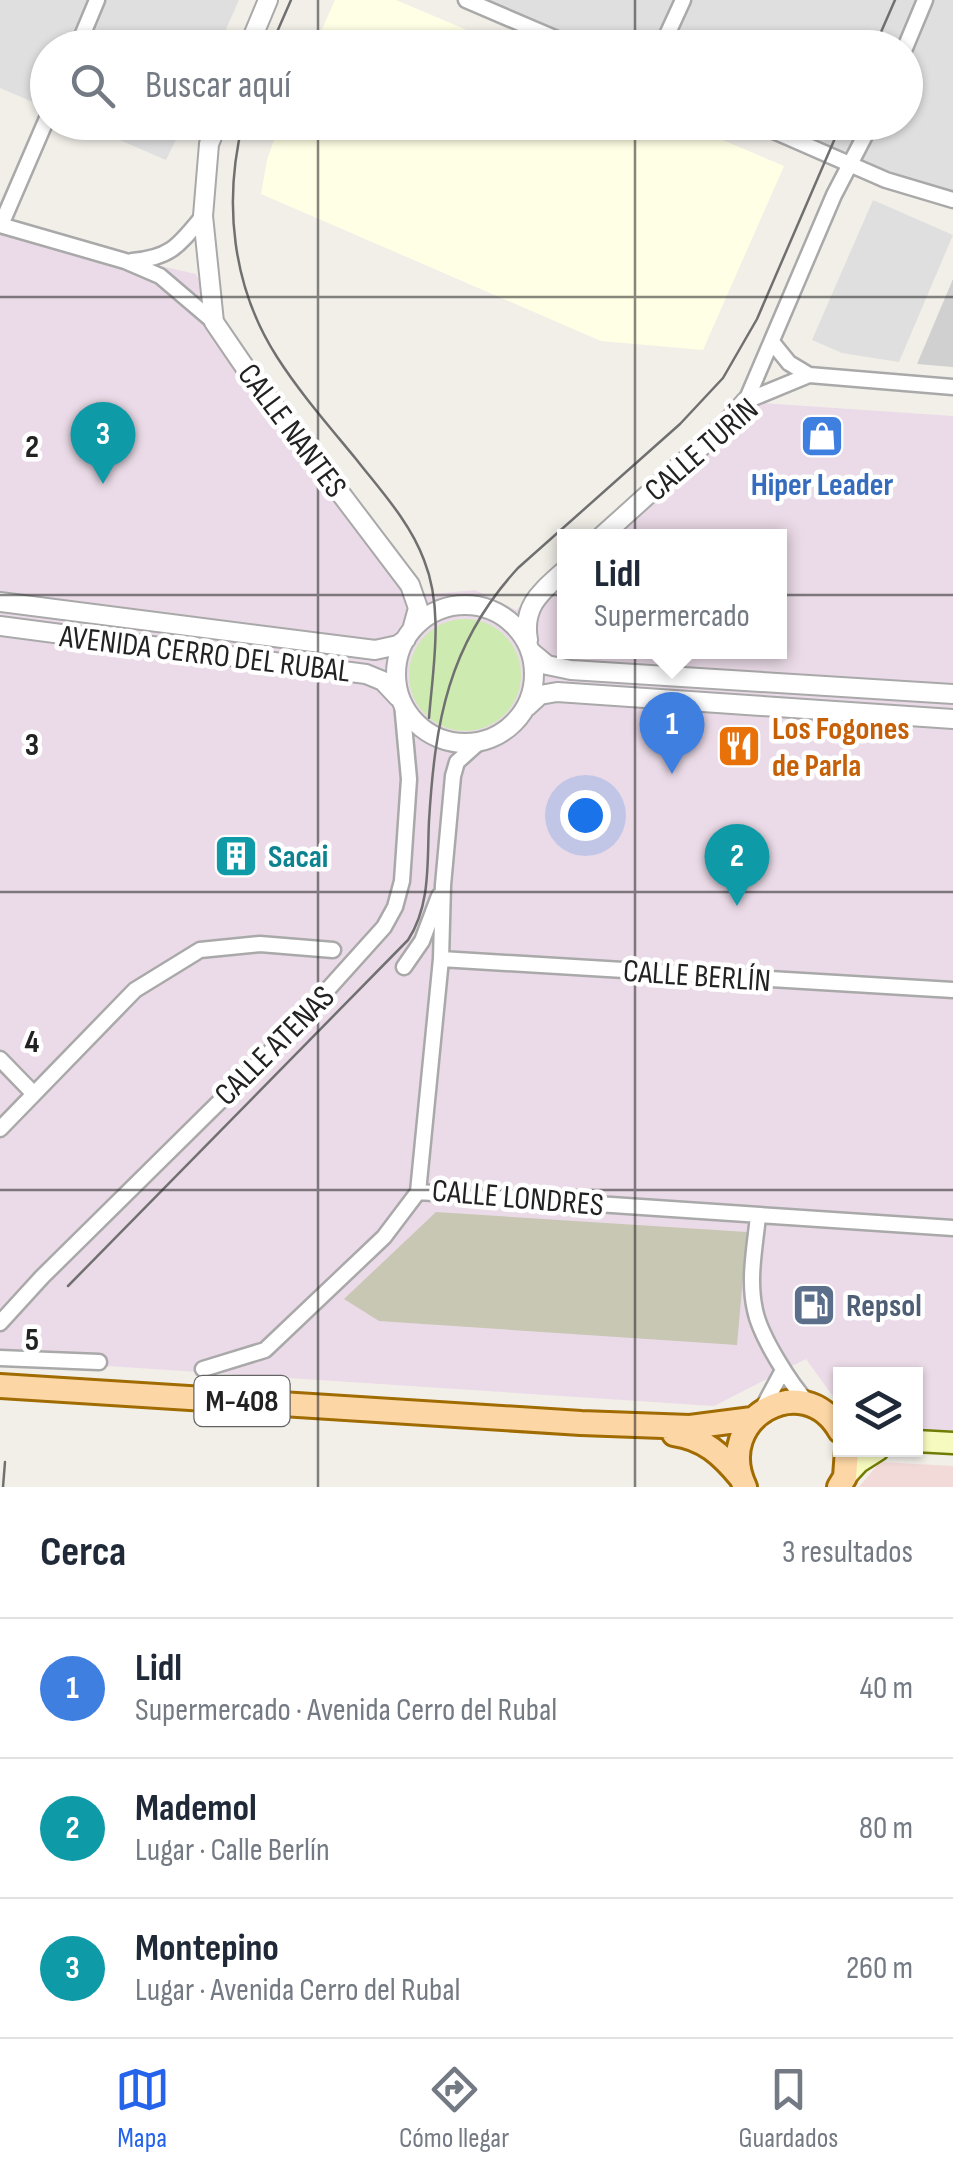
<!DOCTYPE html>
<html lang="es">
<head>
<meta charset="utf-8">
<style>
  body { margin:0; font-family:"Sofia Sans Condensed",sans-serif; background:#f2f2f3; color:#1f2937 }
  .controls { position:absolute; right:30px; bottom:30px; display:grid; overflow:hidden; border-radius:0px; box-shadow:0 2px 8px #0004 }
  .controls button { width:90px; height:90px; display:grid; place-items:center; padding:0; border:0; border-bottom:2px solid #e0e1e3; background:#fff; color:#1f2937; font:50px sans-serif }
  .you { position:absolute; left:585px; top:815px; width:35px; height:35px; margin:-25px; border:8px solid #fff; border-radius:50%; background:#1a73e8; box-shadow:0 0 0 15px #1a73e833 }
  .badge { display:grid; place-items:center; width:65px; height:65px; border-radius:50%; background:#2563eb; color:#fff; font-size:32px; font-weight:700 }
  .pin { position:absolute; translate:-50% -82px; filter:drop-shadow(0 2px 5px #0008) }
  .pin::after { content:''; position:absolute; top:52px; width:35px; height:30px; background:inherit; clip-path:polygon(0 0,100% 0,50% 100%) }
  .popup { position:absolute; left:557px; top:529px; width:230px; height:130px; box-sizing:border-box; display:grid; place-content:center; border-radius:0px; background:#fff; filter:drop-shadow(0 2px 8px #0005); font-size:32px; white-space:nowrap; color:#747a83 }
  .popup b { font-size:38px; color:#1f2937 }
  .popup::after { content:''; position:absolute; left:50%; top:100%; margin-left:-20px; border:20px solid transparent; border-top-color:#fff }
  .list { margin:0; padding:0; list-style:none }
  h2 { display:flex; justify-content:space-between; align-items:center; height:130px; margin:0; padding:0 40px; font-size:42px }
  h2 small { font-size:32px; font-weight:400; color:#747a83 }
  .list li { display:grid; grid-template-columns:65px 1fr auto; gap:30px; align-items:center; box-sizing:border-box; height:140px; padding:0 40px; border-top:2px solid #e0e1e3 }
  .list b { display:block; font-size:38px; white-space:nowrap }
  .list p { margin:0; font-size:32px; white-space:nowrap; color:#747a83 }
  .list em { font-size:32px; font-style:normal; color:#747a83 }
  .icon { flex:none; width:55px; height:55px; fill:none; stroke:currentColor; stroke-width:2; stroke-linecap:round; stroke-linejoin:round }
  .map { position:relative; flex:none; width:953px; height:1487px; overflow:hidden }
  .search { position:absolute; background:#fff; box-shadow:0 2px 8px #0004; left:30px; right:30px; top:30px; height:110px; display:flex; align-items:center; gap:25px; box-sizing:border-box; padding:0 35px; border-radius:55px; color:#747a83; font-size:38px }
  .sheet { height:550px; background:#fff }
  nav { display:flex; justify-content:space-around; align-items:center; box-sizing:border-box; height:140px; border-top:2px solid #e0e1e3; background:#fff; font-size:28px; color:#747a83 }
  nav a { display:grid; justify-items:center; gap:5px }
  nav .on { color:#2563eb }
  .map>svg:first-child { display:block }
</style>
</head>
<body>
<div class="map">
<svg width="953" height="1487" viewBox="0 0 953 1487">
  <rect width="100%" height="100%" fill="#f2efe9"/>
  <!-- residential -->
  <path fill="#e0dfdf" d="M0,0H239L218,47L48,48L47,108L0,88Z
    M467,0H953V200L752,123L906,122V48L578,47Z
    M80,123H184L166,160Z
    M873,200L953,235L899,362L842,353L812,340Z"/>
  <!-- commercial -->
  <path fill="#f2dad9" d="M880,1462L953,1466V1487H859Z"/>
  <!-- industrial -->
  <path fill="#ebdbe8" d="M0,229L196,274L225,331L422,595L475,590L516,610L564,563V652H780V536H592L732,401L953,416V1432L916,1430V1374H840V1406L806,1359L714,1406L0,1359Z"/>
  <!-- education -->
  <path fill="#ffffe5" d="M335,0H396L507,47H314Z
    M280,123H682L784,166L703,350L601,341L261,194L267,160Z"/>
  <!-- religious -->
  <path fill="#d0d0d0" d="M953,279V367L917,364Z"/>
  <!-- construction -->
  <path fill="#c7c7b4" d="M436,1212L747,1232L737,1345L379,1321L344,1299Z"/>
  <!-- grass -->
  <path fill="#cdebb0" d="M409 675a56 56 0 1 1 112 0a56 56 0 1 1-112 0Z"/>
  <g fill="none" stroke-linecap="round" stroke-linejoin="round">
    <!-- minor casing -->
    <g stroke="#a9a9a9" stroke-width="19">
      <path id="minor" d="M466,0L578,48
        M77,48L97,0
        M661,48L683,0
        M905,48L925,0
        M753,122L886,180L953,200
        M0,225L125,261L160,276L214,322
        M1,225L48,116
        M132,261C171,258 179,245 203,216
        M772,342L789,363L809,375L953,387
        M746,401L834,195L872,122
        M746,401L809,375
        M477,744L457,762L453,776L443,885L441,959L418,1192L953,1228
        M441,959L953,990
        M404,967L422,941L439,896
        M0,1059L33,1093
        M0,1129L135,990L200,950L260,944L333,950
        M758,1216C755,1247 748,1279 755,1310C760,1336 791,1385 809,1404
        M0,1323L42,1277L285,1037L384,927L395,907L402,881L409,779L402,703
        M0,1358L99,1362
        M203,1369L265,1350L384,1237L418,1192
        M762,1409L783,1370"/>
    </g>
    <!-- tertiary casing -->
    <g stroke="#a9a9a9" stroke-width="22">
      <path id="tertiary" d="M248,48L268,0
        M218,122L209,144L203,216L214,322L244,366L410,585L418,608L412,630
        M602,536L725,425L746,401
        M0,602L375,650L398,645L406,639
        M396 674a69 69 0 1 1 138 0a69 69 0 1 1-138 0Z
        M0,626L366,674L383,681L398,697
        M528,640C522,606 541,592 564,571
        M530,651L547,665L571,670L953,694
        M527,707L540,695L557,692L953,719"/>
    </g>
    <!-- secondary casing -->
    <g stroke="#707d05" stroke-width="25">
      <path id="secondary" d="M916,1441L953,1443
        M845,1477L859,1462L878,1450"/>
    </g>
    <!-- primary casing -->
    <g stroke="#a06b00" stroke-width="28">
      <path id="primary" d="M0,1386L581,1423L690,1427L752,1419
        M674,1434C704,1438 722,1455 741,1478
        M745,1487C712,1418 804,1367 840,1431
        M839,1487L845,1477L847,1450"/>
    </g>
    <!-- minor -->
    <use href="#minor" stroke="#fff" stroke-width="14"/>
    <!-- tertiary -->
    <use href="#tertiary" stroke="#fff" stroke-width="18"/>
    <!-- secondary -->
    <use href="#secondary" stroke="#f7fabf" stroke-width="20"/>
    <!-- primary -->
    <use href="#primary" stroke="#fcd6a4" stroke-width="22"/>
    <!-- tram -->
    <path stroke="#707070" stroke-width="2.5" d="M270,48L291,0
      M874,48L895,0
      M243,122C223,202 232,287 277,357C300,393 329,426 356,459C381,491 410,522 424,560C444,610 433,666 429,718
      M68,1286L408,940C431,905 427,862 429,821C435,722 448,644 518,568L680,424L723,378L757,319L842,122
      M3,1487L5,1462"/>
  </g>
  <!-- grid -->
  <path fill="none" stroke="#222" stroke-width="2.5" stroke-opacity="0.55" d="M318,0V48M635,0V48M318,122V1487M635,122V1487M0,297H953M0,595H953M0,892H953M0,1190H953"/>
  <!-- icons -->
  <defs>
    <g id="shop-square" transform="scale(2.25)"><rect x="-9" y="-9" width="18" height="18" rx="4" fill="#3f7fe0" stroke="#fff"/><path d="M-5-2.5h2.3a2.7 3.5 0 0 1 5.4 0H5L5.5 6h-11ZM-1.5-2.5h3a1.5 2.3 0 0 0-3 0Z" fill="#fff"/></g>
    <g id="restaurant-square" transform="scale(2.25)"><rect x="-9" y="-9" width="18" height="18" rx="4" fill="#e8710a" stroke="#fff"/><path d="M-5-6h1v4h1v-4h1v4h1v-4h1v5L-1.5 .5V6h-2V.5L-5-1ZM5-6V6H3V1.5H1.5Q1.5-4 5-6Z" fill="#fff"/></g>
    <g id="building-square" transform="scale(2.25)"><rect x="-9" y="-9" width="18" height="18" rx="4" fill="#0f9aa8" stroke="#fff"/><path d="M-4-6H4V6H1V3H-1V6H-4ZM-2.5-4.3h1.7v1.8h-1.7ZM.8-4.3h1.7v1.8H.8ZM-2.5-1h1.7V.8h-1.7ZM.8-1h1.7V.8H.8Z" fill="#fff"/></g>
    <g id="fuel-square" transform="scale(2.25)"><rect x="-9" y="-9" width="18" height="18" rx="4" fill="#5c6f8a" stroke="#fff"/><path d="M-5.5-6h7V0h2V4h1.3V-2.5L3-4.5l.8-.8L6-3V5H2.5V1h-1V6h-7ZM-4.2-4.7v3.2H.2V-4.7Z" fill="#fff"/></g>
  </defs>
  <g fill-rule="evenodd">
    <use href="#shop-square" x="822" y="436"/>
    <use href="#restaurant-square" x="739" y="746"/>
    <use href="#building-square" x="236" y="856"/>
    <use href="#fuel-square" x="814" y="1305"/>
  </g>
  <g text-anchor="middle" stroke-width="9" stroke-linejoin="round" paint-order="stroke">
    <!-- shield labels -->
    <rect fill="#fff" stroke="#646464" stroke-width="2.5" x="194.5" y="1376" width="95" height="50" rx="8"/>
    <g font-size="30" font-weight="bold" fill="#222">
      <text x="242" y="1411">M-408</text>
    </g>
    <!-- street labels -->
    <g font-size="32" fill="#222" stroke="#fff">
      <text transform="translate(293 430) rotate(53)" y="11">CALLE NANTES</text>
      <text transform="translate(701 449) rotate(-41)" y="11">CALLE TURÍN</text>
      <text transform="translate(205 653) rotate(7)" y="11">AVENIDA CERRO DEL RUBAL</text>
      <text transform="translate(697 975) rotate(4)" y="11">CALLE BERLÍN</text>
      <text transform="translate(274 1045) rotate(-45)" y="11">CALLE ATENAS</text>
      <text transform="translate(518 1197) rotate(5)" y="11">CALLE LONDRES</text>
    </g>
    <!-- shop labels -->
    <g font-size="32" font-weight="bold" fill="#366cbe" stroke="#fff">
      <text x="822" y="495">Hiper Leader</text>
    </g>
    <!-- food labels -->
    <g font-size="32" font-weight="bold" fill="#c56008" stroke="#fff" text-anchor="start">
      <text x="772" y="739">Los Fogones<tspan x="772" dy="37">de Parla</tspan></text>
    </g>
    <!-- culture labels -->
    <g font-size="32" font-weight="bold" fill="#0d838f" stroke="#fff" text-anchor="start">
      <text x="268" y="867">Sacai</text>
    </g>
    <!-- service labels -->
    <g font-size="32" font-weight="bold" fill="#4e5e75" stroke="#fff" text-anchor="start">
      <text x="846" y="1316">Repsol</text>
    </g>
  </g>
  <g font-size="32" text-anchor="middle" font-weight="bold" fill="#222" stroke="#fff" stroke-width="9" stroke-linejoin="round" paint-order="stroke">
    <text x="32" y="457">2</text>
    <text x="32" y="755">3</text>
    <text x="32" y="1052">4</text>
    <text x="32" y="1350">5</text>
  </g>
</svg>
<div class="controls">
<button><svg class="icon" aria-label="layers" viewBox="0 0 24 24"><path d="M12 4l9 5-9 5-9-5zM3 14l9 5 9-5"/></svg></button>
</div>
<div class="you"></div>
<div class="pin badge" style="left:672px;top:774px;background:#3f7fe0">1</div>
<div class="popup"><b>Lidl</b>Supermercado</div>
<div class="pin badge" style="left:737px;top:906px;background:#0f9aa8">2</div>
<div class="pin badge" style="left:103px;top:484px;background:#0f9aa8">3</div>
<div class="search"><svg class="icon" aria-label="search" viewBox="0 0 24 24"><circle cx="10" cy="10" r="6"/><path d="M15 15l6 6"/></svg>Buscar aquí</div>
</div>
<section class="sheet">
<h2>Cerca<small>3 resultados</small></h2>
<ul class="list">
<li><span class="badge" style="background:#3f7fe0">1</span><div><b>Lidl</b><p>Supermercado · Avenida Cerro del Rubal</p></div><em>40 m</em></li>
<li><span class="badge" style="background:#0f9aa8">2</span><div><b>Mademol</b><p>Lugar · Calle Berlín</p></div><em>80 m</em></li>
<li><span class="badge" style="background:#0f9aa8">3</span><div><b>Montepino</b><p>Lugar · Avenida Cerro del Rubal</p></div><em>260 m</em></li>
</ul>
</section>
<nav>
<a class="on"><svg class="icon" aria-label="map" viewBox="0 0 24 24"><path d="M3 6l6-2 6 2 6-2v14l-6 2-6-2-6 2zM9 4v14M15 6v14"/></svg>Mapa</a>
<a><svg class="icon" aria-label="directions" viewBox="0 0 24 24"><path d="M12 3l9 9-9 9-9-9zM9 14v-3h6M13 9l2 2-2 2"/></svg>Cómo llegar</a>
<a><svg class="icon" aria-label="saved" viewBox="0 0 24 24"><path d="M7 4h10v16l-5-4-5 4z"/></svg>Guardados</a>
</nav>
</body>
</html>
